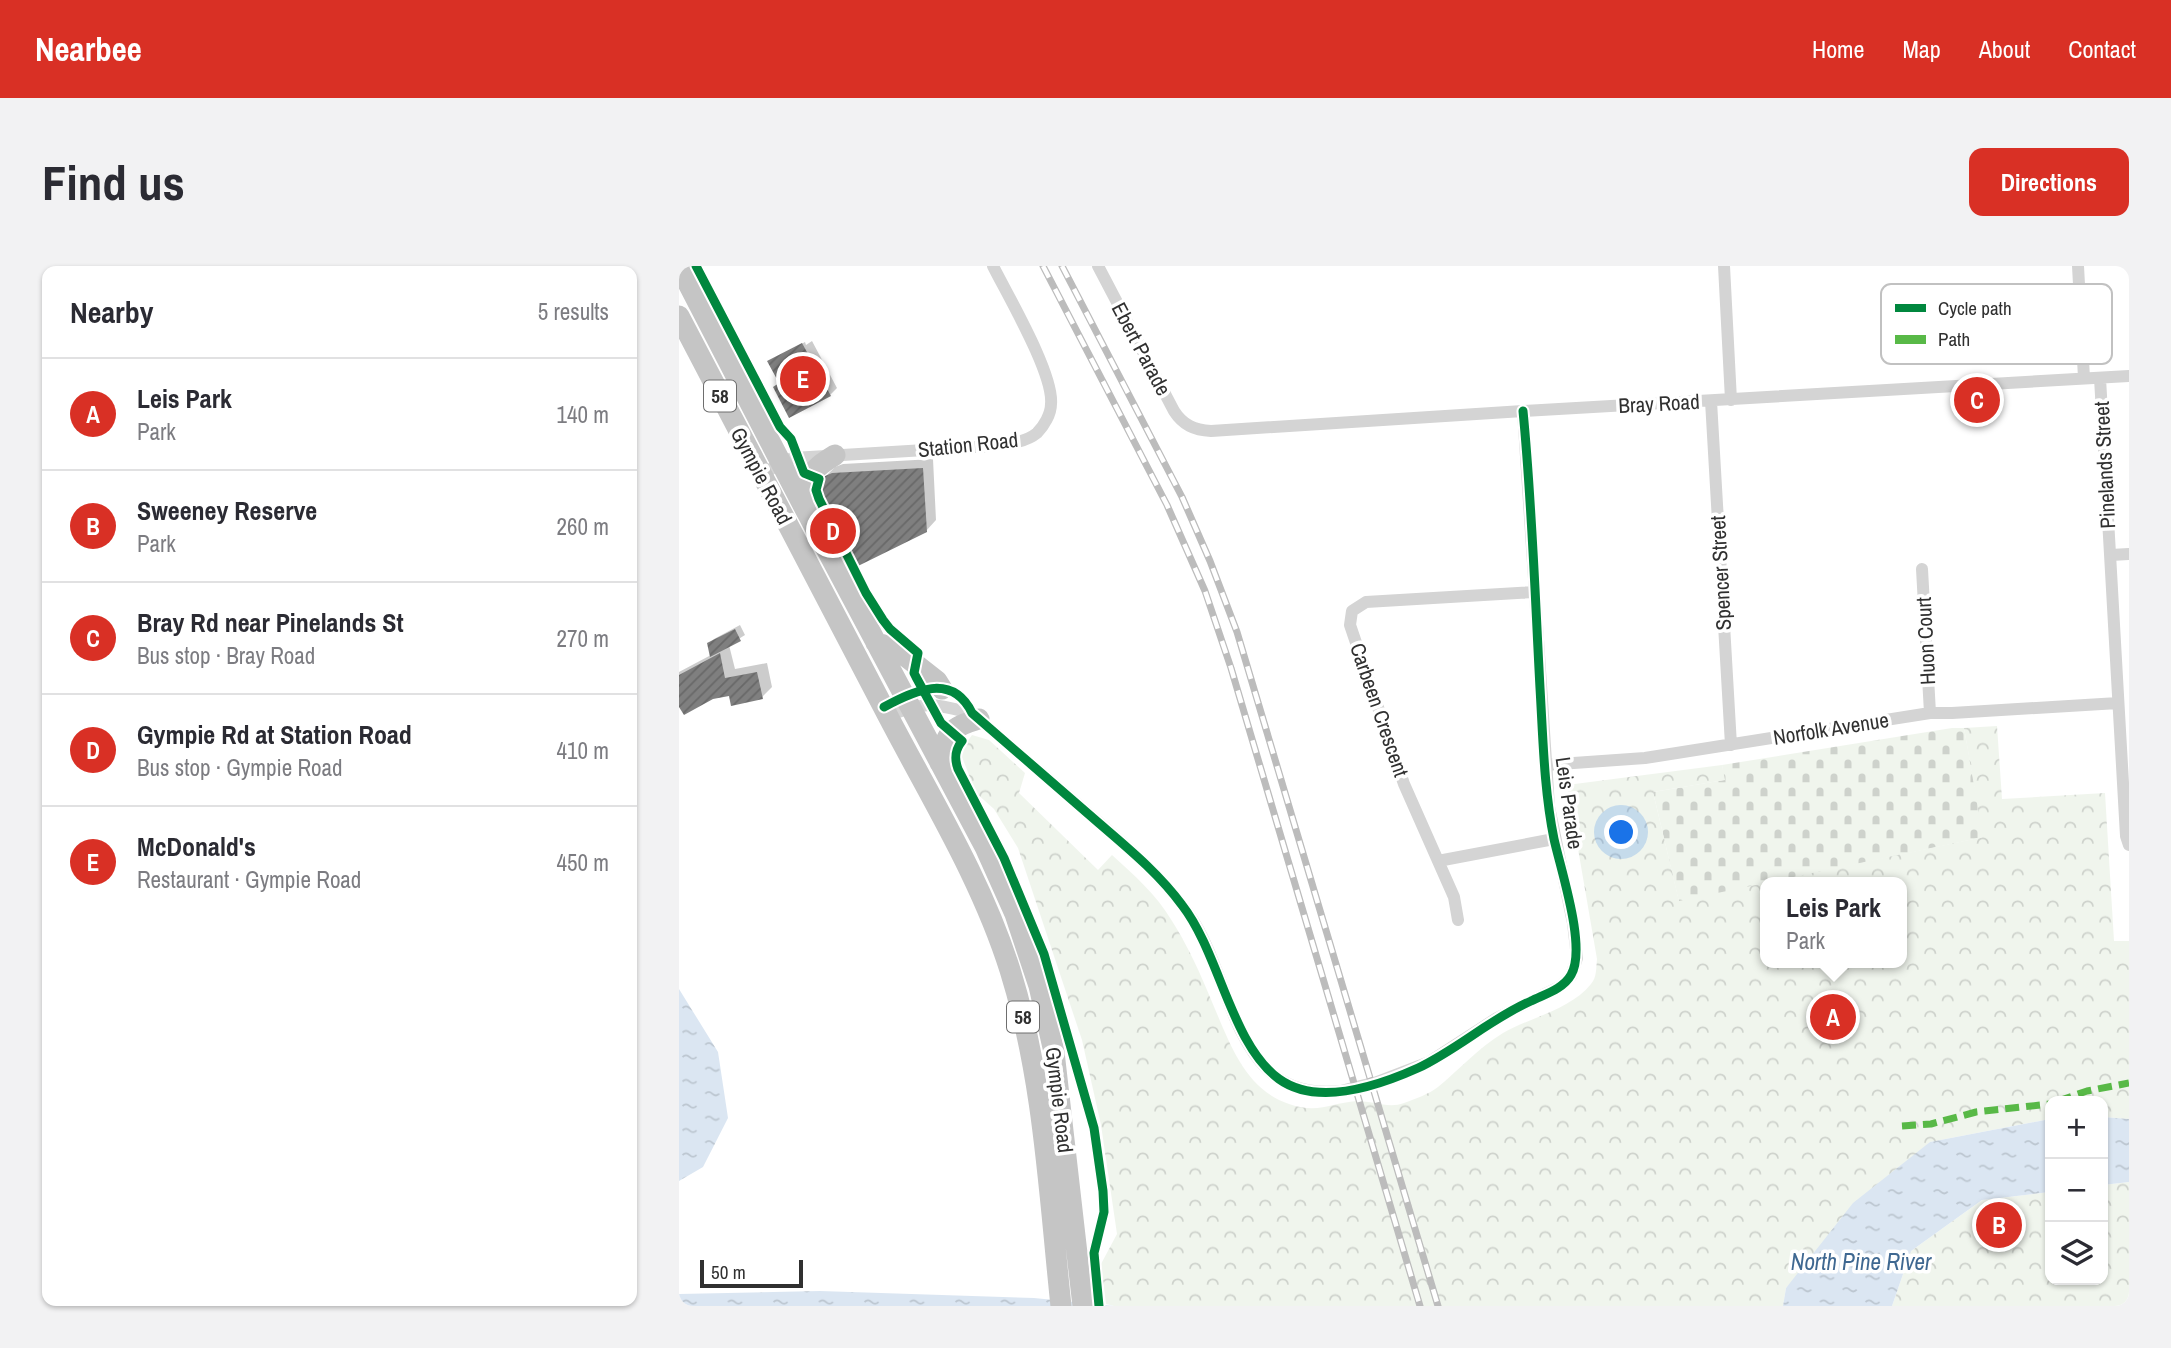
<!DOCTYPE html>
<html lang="en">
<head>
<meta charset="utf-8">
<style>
  body { margin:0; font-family:"Archivo Narrow",sans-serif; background:#f2f2f3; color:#2b2b33 }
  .controls { position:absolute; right:21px; bottom:21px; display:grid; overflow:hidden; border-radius:14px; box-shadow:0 2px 5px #0004 }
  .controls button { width:63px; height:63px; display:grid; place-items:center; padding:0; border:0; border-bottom:2px solid #e1e1e2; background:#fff; color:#2b2b33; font:35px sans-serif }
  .scale { position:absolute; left:21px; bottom:18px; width:103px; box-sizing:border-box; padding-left:7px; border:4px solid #303030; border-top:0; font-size:19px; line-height:24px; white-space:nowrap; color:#303030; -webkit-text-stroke:5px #fff; paint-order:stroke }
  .you { position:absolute; left:943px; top:567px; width:24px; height:24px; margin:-18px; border:5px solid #fff; border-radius:50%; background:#1a73e8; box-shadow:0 0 0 10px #1a73e833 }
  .badge { display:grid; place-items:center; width:46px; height:46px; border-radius:50%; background:#d93025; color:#fff; font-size:23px; font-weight:700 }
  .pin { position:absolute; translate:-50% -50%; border:4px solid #fff; box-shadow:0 2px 7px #0006 }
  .popup { position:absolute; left:1081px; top:611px; width:147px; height:91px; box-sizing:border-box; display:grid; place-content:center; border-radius:14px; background:#fff; filter:drop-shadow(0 2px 5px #0005); font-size:23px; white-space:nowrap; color:#7c7c81 }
  .popup b { font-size:26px; color:#2b2b33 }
  .popup::after { content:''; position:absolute; left:50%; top:100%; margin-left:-14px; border:14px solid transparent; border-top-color:#fff }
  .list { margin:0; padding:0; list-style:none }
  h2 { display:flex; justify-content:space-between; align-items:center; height:91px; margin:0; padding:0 28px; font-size:30px }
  h2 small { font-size:23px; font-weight:400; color:#7c7c81 }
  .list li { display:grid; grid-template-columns:46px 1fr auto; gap:21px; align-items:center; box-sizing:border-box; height:112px; padding:0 28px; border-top:2px solid #e1e1e2 }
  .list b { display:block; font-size:26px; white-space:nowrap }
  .list p { margin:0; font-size:23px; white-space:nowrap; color:#7c7c81 }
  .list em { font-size:23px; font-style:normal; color:#7c7c81 }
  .icon { flex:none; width:38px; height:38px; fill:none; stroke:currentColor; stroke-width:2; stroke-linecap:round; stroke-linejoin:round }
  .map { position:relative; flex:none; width:1450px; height:1040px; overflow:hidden; border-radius:14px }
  header { display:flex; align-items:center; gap:42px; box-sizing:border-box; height:98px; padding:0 35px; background:#d93025; color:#fff }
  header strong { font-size:33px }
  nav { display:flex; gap:38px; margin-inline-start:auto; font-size:24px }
  .intro { display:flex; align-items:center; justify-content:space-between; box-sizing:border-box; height:168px; padding:0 42px }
  h1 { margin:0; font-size:49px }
  .button { padding:18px 32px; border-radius:14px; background:#d93025; color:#fff; font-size:24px; font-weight:700 }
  main { display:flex; gap:42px; padding:0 42px }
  aside { flex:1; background:#fff; border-radius:14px; box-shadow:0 2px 5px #0004 }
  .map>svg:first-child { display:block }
</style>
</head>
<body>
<header>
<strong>Nearbee</strong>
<nav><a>Home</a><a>Map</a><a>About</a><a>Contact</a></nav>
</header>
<div class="intro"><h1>Find us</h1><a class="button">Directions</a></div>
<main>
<aside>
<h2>Nearby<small>5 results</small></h2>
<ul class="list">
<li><span class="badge">A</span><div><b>Leis Park</b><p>Park</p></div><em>140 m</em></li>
<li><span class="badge">B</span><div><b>Sweeney Reserve</b><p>Park</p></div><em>260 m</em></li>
<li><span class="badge">C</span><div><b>Bray Rd near Pinelands St</b><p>Bus stop · Bray Road</p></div><em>270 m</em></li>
<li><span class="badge">D</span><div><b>Gympie Rd at Station Road</b><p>Bus stop · Gympie Road</p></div><em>410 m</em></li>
<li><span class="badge">E</span><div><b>McDonald's</b><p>Restaurant · Gympie Road</p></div><em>450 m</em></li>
</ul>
</aside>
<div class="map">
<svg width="1450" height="1040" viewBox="0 0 1450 1040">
  <defs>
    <pattern id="cemetery-stones" width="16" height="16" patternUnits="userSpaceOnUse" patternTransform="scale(1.75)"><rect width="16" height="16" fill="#f0f5ed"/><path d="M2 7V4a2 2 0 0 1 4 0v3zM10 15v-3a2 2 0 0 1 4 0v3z" fill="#ced2cc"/></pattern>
    <pattern id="park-crowns" width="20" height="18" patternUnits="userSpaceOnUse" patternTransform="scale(1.75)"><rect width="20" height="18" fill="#f0f5ed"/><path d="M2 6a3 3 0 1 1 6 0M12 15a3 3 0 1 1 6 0" fill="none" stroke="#ced2cc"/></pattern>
    <pattern id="water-ripples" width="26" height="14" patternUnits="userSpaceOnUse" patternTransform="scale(1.75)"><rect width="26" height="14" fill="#dbe6f2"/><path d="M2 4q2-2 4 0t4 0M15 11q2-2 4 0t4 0" fill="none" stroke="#bcc6d0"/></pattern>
    <pattern id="building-hatch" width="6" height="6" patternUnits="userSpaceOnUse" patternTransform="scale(1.75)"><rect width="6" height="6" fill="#7f7f7f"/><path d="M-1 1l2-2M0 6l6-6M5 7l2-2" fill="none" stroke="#686868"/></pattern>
  </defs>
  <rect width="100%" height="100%" fill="#fff"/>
  <!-- cemetery -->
  <path fill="url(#cemetery-stones)" d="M1273,462H1285L1305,571L1000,636L974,526L1045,514L1043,499Z"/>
  <!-- park -->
  <path fill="url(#park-crowns)" d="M1318,460L1323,533L1426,527L1435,675H1450V853L1424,851V835H1371V853L1251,876L1107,1022L1104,1040H435L427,1038L422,998L438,968L422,859L403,774L339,582L315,543L297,527L281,486L293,469L310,474L346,507L340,527L419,604L433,589C455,609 477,628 493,655C509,680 522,709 533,736C550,775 565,823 610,838C639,848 652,837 678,835C694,835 710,843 725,837C736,833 750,828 759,821C781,803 799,782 824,767C852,751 891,744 912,718C918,711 917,702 918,693L888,519L1043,499L1046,514L974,526L1000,635L1086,617V697H1222V616H1091L1304,571L1285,462Z
    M1450,916V1040H1213L1232,985L1303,934L1371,926V1014H1424V919Z"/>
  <!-- water -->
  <path fill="url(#water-ripples)" d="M0,723L39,786L49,852L24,901L0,915Z
    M1424,851L1450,853V916L1424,919Z
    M1371,853V926L1303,934L1232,985L1213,1040H1104L1107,1022L1174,937L1251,876Z
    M141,1025L355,1032L435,1040H0V1028Z"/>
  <!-- shadow -->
  <path fill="#0003" d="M133,75L158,122L151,129L102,117L92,94L126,76L127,79Z
    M254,193L257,254L247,265L145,212L156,201L164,198Z
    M61,359L66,369L50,379L56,403L88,397L93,421L83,431L51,428L0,438V406L32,389L30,377L35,373Z"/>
  <!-- building -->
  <path fill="url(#building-hatch)" d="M123,77L152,130L110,152L94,121L100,117L88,95Z
    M244,202L248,266L179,300L141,227L140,218L144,211L153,207Z
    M56,363L62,375L31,391L28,377Z
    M41,387L46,412L78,406L84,433L52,440L50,430L34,433L5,449L0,441V409Z"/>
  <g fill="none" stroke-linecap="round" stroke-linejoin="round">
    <!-- minor-tunnel -->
    <path stroke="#d6d6d6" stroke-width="12" stroke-dasharray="12 6" stroke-linecap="butt" d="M662,825L698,816"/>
    <!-- minor -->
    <path stroke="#d4d4d4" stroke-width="12" d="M419,0L495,145C504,159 515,164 532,165L844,145L1450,110
      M1045,0L1052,134
      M1399,0L1405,112
      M1421,112L1447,570L1450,579
      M1032,135L1052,479
      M82,210L102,196L114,192L312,180C327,178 346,177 358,167C365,160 372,148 372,138C375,108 329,30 314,0
      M1432,289L1450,288
      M1243,303L1251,447
      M205,441C235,425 273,406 293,447C332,481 372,515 411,549C446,579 482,609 509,647C542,693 549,764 588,803C609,824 635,828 662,825
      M209,450C247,434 255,438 293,447
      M866,499L966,492L1251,447H1273L1439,437
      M759,595L875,573
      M779,654L775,631L725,518L671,359L673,345L687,336L855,326
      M698,816L750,796L818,752L882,720L892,710L898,692L894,657L870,541L844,145"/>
    <!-- trunk -->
    <path stroke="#c5c5c5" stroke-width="21" d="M0,0L126,243L306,581L336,648L360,720L375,786L404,1040
      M0,50C69,184 139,318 210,452C253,534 303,615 331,704C365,813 370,928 382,1040
      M126,243C129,210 127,207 156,189
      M197,377L216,382L258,415L263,423
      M261,497C268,467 269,462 300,453"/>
    <!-- rail casing -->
    <g stroke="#bcbcbc" stroke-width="7">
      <path id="rail" d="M364,0L488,239L526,325L552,402L741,1040
        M383,0L503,231L531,295L558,366L759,1040"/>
    </g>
    <!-- rail -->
    <use href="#rail" stroke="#fff" stroke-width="4.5" stroke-dasharray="13" stroke-linecap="butt"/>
    <!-- quiet -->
    <path stroke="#58b947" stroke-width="7" stroke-dasharray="14 7" stroke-linecap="butt" d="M1379,835L1408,825L1450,817
      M1223,860L1252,858L1297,846L1371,838"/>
    <!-- cycleway casing -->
    <g stroke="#fff" stroke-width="13">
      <path id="cycleway" d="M17,0L101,161L112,173L125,207L140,213L137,224L140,233L187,327L204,354L211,363L239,387L235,407L237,411L262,457L283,475C276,484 275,492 279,503L325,592L365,688L415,862L424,925L425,946L415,987L420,1040
        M205,441C235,425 273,406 293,447C333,482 374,517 414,552C445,579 478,605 503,639C541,688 552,778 600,813C639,841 699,820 739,802C779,783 811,753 852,735C866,728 884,723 892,709C908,682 882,605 875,573C865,524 864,472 861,422C856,329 853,237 844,145"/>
    </g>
    <!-- cycleway -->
    <use href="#cycleway" stroke="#00873e" stroke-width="9"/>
  </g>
  <g text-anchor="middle" stroke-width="7" stroke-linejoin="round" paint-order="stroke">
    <!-- shield labels -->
    <g fill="#fff" stroke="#6e6e6e" stroke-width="2">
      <rect x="25" y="114.5" width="32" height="31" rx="5"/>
      <rect x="328" y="735.5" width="32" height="31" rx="5"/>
    </g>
    <g font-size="19" font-weight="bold" fill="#303030">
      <text x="41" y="137">58</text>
      <text x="344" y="758">58</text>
    </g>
    <!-- street labels -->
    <g font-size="21" fill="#303030" stroke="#fff">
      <text transform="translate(462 83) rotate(62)" y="7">Ebert Parade</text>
      <text transform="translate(980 138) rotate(-3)" y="7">Bray Road</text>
      <text transform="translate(289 179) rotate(-6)" y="7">Station Road</text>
      <text transform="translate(1426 199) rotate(-93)" y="7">Pinelands Street</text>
      <text transform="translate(82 210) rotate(62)" y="7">Gympie Road</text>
      <text transform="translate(1042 307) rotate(-93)" y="7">Spencer Street</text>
      <text transform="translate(1247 375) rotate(-93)" y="7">Huon Court</text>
      <text transform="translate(700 444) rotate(71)" y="7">Carbeen Crescent</text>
      <text transform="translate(1152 463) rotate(-9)" y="7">Norfolk Avenue</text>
      <text transform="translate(890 537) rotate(82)" y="7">Leis Parade</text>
      <text transform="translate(380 834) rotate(83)" y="7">Gympie Road</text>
    </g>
    <!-- water labels -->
    <g font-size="23" font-style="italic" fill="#3f6891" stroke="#fff">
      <text x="1182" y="1004">North Pine River</text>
    </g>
  </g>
  <!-- legend -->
  <rect x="1202" y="18" width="231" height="80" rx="10" fill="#fff" stroke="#c1c1c1" stroke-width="2"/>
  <rect x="1216" y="38" width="31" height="8" fill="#00873e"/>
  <rect x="1216" y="69" width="31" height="9" fill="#58b947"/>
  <g font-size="19" fill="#303030">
    <text x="1259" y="49">Cycle path</text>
    <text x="1259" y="80">Path</text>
  </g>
</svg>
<div class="controls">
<button>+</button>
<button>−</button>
<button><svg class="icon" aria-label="layers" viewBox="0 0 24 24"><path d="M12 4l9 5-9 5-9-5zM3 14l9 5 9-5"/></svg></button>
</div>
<div class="scale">50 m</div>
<div class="you"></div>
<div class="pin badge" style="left:1154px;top:751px">A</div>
<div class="popup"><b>Leis Park</b>Park</div>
<div class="pin badge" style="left:1320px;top:959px">B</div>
<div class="pin badge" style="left:1298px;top:134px">C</div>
<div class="pin badge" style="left:154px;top:265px">D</div>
<div class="pin badge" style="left:124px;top:113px">E</div>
</div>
</main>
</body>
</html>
